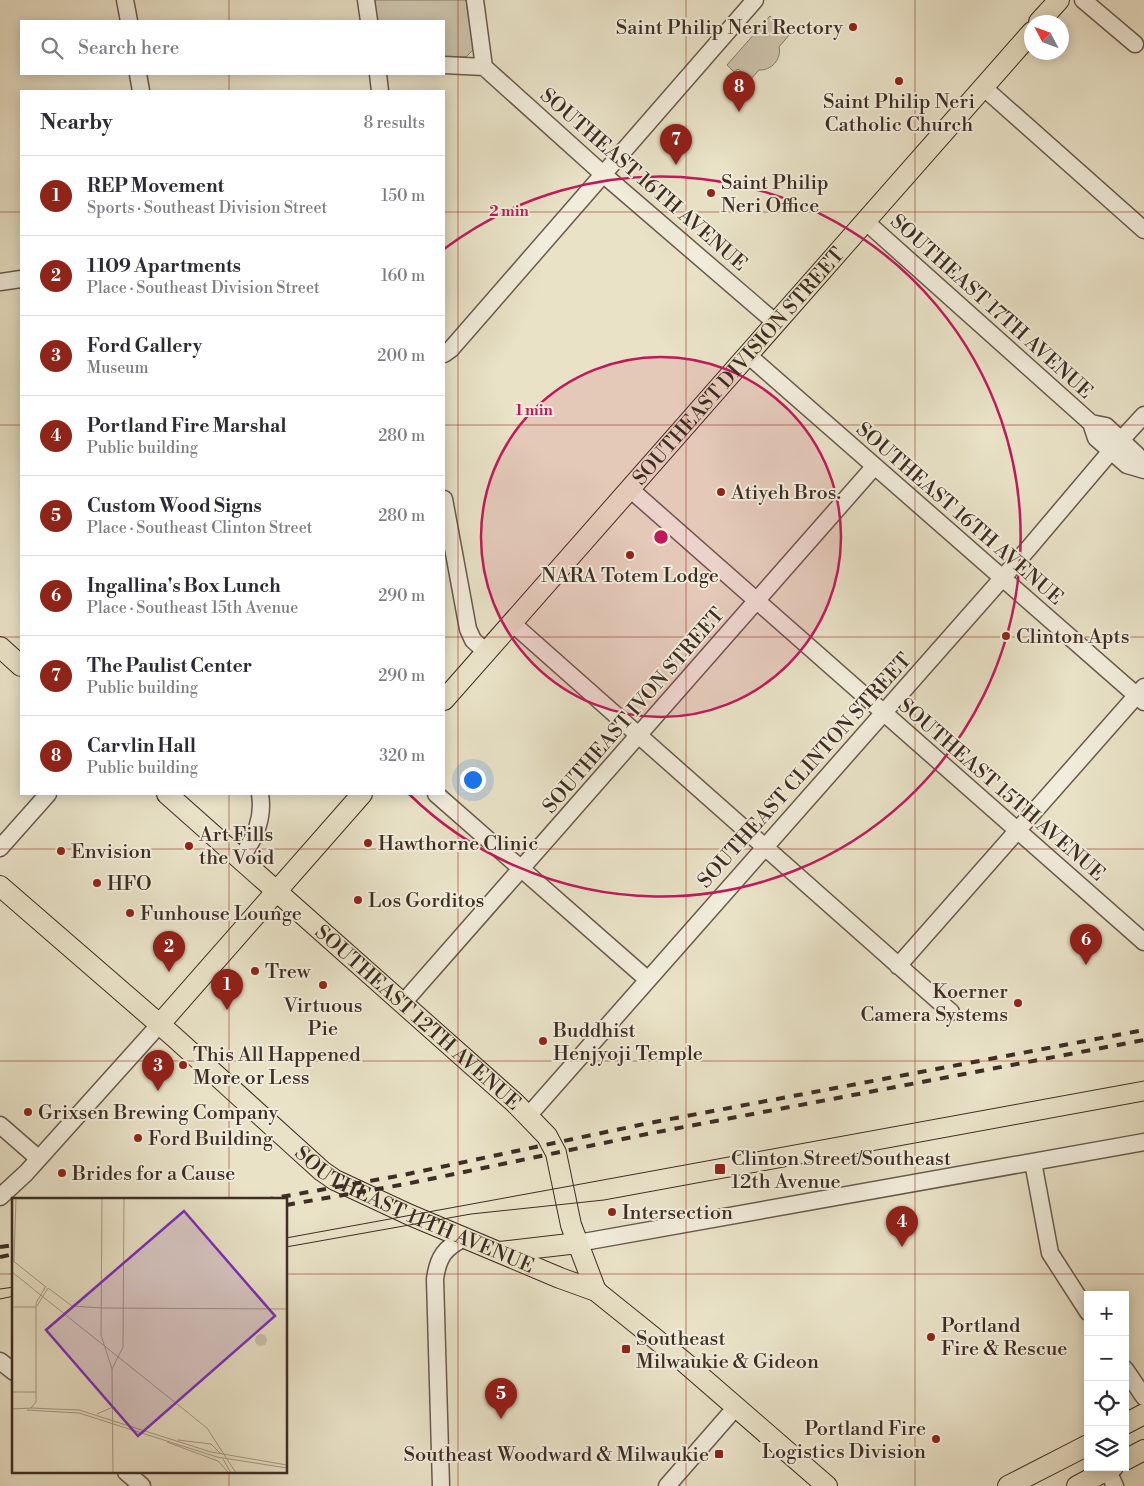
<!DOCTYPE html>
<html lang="en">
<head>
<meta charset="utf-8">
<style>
  body { margin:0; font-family:"Libre Bodoni",serif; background:#f2f2f3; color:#2b2b33 }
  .controls { position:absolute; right:15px; bottom:15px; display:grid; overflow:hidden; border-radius:0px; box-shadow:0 2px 12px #0003 }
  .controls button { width:45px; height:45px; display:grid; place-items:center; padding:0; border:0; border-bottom:1px solid #e1e1e2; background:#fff; color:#2b2b33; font:25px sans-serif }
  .compass { position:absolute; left:1024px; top:15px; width:45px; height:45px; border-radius:50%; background:#fff; box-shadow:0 2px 12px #0003; rotate:311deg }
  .you { position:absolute; left:472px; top:779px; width:18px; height:18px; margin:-12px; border:4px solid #fff; border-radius:50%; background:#1a73e8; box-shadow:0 0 0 8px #1a73e833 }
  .badge { display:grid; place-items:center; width:32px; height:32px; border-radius:50%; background:#8f2418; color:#fff; font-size:16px; font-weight:700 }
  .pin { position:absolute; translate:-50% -41px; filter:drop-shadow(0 1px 2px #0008) }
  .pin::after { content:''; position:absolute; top:26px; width:18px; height:15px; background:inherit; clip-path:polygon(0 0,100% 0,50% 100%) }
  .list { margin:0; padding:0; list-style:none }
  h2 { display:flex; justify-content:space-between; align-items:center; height:65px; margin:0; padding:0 20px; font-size:21px }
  h2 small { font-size:16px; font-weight:400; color:#7c7c81 }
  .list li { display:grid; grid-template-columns:32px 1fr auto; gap:15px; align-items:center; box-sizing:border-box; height:80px; padding:0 20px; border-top:1px solid #e1e1e2 }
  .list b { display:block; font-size:19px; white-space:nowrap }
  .list p { margin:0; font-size:16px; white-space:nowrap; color:#7c7c81 }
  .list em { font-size:16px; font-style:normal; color:#7c7c81 }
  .icon { flex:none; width:28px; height:28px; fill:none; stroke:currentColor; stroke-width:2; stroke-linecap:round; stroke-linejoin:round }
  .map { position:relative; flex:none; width:1144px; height:1486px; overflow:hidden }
  .search { position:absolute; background:#fff; box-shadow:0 2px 12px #0003; left:20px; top:20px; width:425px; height:55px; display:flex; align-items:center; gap:12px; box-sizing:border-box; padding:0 18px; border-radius:0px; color:#7c7c81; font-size:19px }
  .panel { position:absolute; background:#fff; box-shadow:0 2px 12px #0003; left:20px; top:90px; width:425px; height:705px; border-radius:0px }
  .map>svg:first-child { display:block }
</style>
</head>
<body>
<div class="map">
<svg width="1144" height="1486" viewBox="0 0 1144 1486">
  <rect width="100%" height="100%" fill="#e9e2c7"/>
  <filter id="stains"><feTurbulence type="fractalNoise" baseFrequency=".004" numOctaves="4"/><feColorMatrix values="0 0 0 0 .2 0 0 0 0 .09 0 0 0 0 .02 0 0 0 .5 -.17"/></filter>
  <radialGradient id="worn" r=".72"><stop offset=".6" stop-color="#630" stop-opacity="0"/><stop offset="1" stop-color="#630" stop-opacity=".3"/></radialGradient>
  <!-- green -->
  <path fill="#ccc3ab" stroke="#857868" d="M374,0H466L473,45V50L466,57H444V21H377Z
    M770,16L790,34L779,47C782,59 771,71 759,70L750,80L738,69L734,72L727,65Z"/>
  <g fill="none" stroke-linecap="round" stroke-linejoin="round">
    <!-- minor casing -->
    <g stroke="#695a4d" stroke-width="19">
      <path id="minor" d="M125,0L129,21
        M366,0L369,21
        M1083,0L1135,44
        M444,65L484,67L475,0
        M484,67L604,175L776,323
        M138,74L141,91
        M378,74L380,91
        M983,87L1144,230
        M865,221L1091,423L1096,438L1111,451L1127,465L1144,470
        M0,282L21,279
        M444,354L451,349L755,0
        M748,355L1144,702
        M1091,423L1106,426L1137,455L1144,469
        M1121,440L1144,415
        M630,489L1144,942
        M444,499L468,629L473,640L486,652
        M512,623L951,1012
        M436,794L648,980
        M0,848L48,794
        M240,858C255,840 264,817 260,794
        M898,966L1144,687
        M403,1003L874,467
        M528,1116L1028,549L1111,451
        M0,1125L38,1158
        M1033,1162L1050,1253L1088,1312
        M0,1197L26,1173L159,1025
        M578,1243L1144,1142
        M0,1361L14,1372
        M1125,1369L1144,1397
        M1106,1467L1115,1486
        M126,1472L142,1486
        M441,1486L435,1279C438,1257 445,1247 465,1238
        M667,1486L736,1407"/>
    </g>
    <!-- major casing -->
    <g stroke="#3e2d24" stroke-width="22">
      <g id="major">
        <path d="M1039,22L1059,0"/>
        <path d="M0,647L21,666"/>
        <path id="s1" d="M444,700L1032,32"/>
        <path id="s2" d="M167,794L515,1103L547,1136L556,1153L571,1225L596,1291"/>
        <path id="s3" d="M0,886L173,1036L322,1171L335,1180L410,1215L560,1278L596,1291L683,1361L827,1486"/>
        <path d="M159,1025L362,794"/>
        <path d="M500,1252L578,1243"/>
        <path d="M1125,1424L1144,1414"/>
        <path d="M1125,1460L1144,1450"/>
        <path d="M1008,1486L1088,1445"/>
        <path d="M1077,1486L1113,1467"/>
      </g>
    </g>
    <!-- minor -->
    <use href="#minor" stroke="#f1ecdb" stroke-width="16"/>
    <!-- major -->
    <use href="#major" stroke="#e9e2c7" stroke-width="20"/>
    <!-- tram -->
    <path stroke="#3e2d24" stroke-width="1" d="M286,1238L1144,1081
      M286,1247L471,1214L604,1200L1144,1101
      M0,1289L14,1287
      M0,1299L14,1296"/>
    <!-- rail -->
    <path stroke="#3e2d24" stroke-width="4" stroke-dasharray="9 9" stroke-linecap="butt" d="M264,1200L403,1175L644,1124L1144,1030
      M286,1205L406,1184L647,1134L1144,1040
      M0,1247L14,1245
      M0,1257L14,1254"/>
  </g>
  <!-- grid -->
  <path fill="none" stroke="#8f2418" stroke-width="1" stroke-opacity="0.55" d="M229,0V21M458,0V1486M686,0V1486M915,0V1486M229,74V91M0,212H21M444,212H1144M0,425H21M444,425H1144M0,637H21M444,637H1144M229,794V1200M0,849H1144M0,1061H1144M0,1274H14M286,1274H1144M229,1472V1486"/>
  <!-- distance rings -->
  <circle cx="661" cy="537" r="180" fill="#c2185b" fill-opacity=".12"/>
  <g fill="none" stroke="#c2185b" stroke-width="2.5">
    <circle cx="661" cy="537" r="180"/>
    <path d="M444 249A360 360 0 1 1 409 794"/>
  </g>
  <!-- markers -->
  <g fill="#8f2418" stroke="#f1ecdb" stroke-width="2">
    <circle cx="853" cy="27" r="5"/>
    <circle cx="899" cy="81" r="5"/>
    <circle cx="711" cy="193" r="5"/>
    <circle cx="721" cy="492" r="5"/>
    <circle cx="630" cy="555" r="5"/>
    <circle cx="1006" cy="636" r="5"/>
    <circle cx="368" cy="843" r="5"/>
    <circle cx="189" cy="846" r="5"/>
    <circle cx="61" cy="851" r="5"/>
    <circle cx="97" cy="883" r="5"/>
    <circle cx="358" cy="900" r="5"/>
    <circle cx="130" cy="913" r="5"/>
    <circle cx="255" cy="971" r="5"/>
    <circle cx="323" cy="985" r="5"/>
    <circle cx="1018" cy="1003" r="5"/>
    <circle cx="543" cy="1041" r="5"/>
    <circle cx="183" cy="1065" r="5"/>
    <circle cx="28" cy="1112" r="5"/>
    <circle cx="138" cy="1138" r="5"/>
    <rect x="714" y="1163" width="12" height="12" rx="2.5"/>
    <circle cx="62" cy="1173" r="5"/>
    <circle cx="612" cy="1212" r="5"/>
    <circle cx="931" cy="1337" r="5"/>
    <rect x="621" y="1344" width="10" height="10" rx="2.5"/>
    <circle cx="936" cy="1439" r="5"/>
    <rect x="714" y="1449" width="10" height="10" rx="2.5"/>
  </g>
  <g text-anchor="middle" stroke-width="4" stroke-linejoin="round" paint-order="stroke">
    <!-- poi labels -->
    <g font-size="20" fill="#3e2d24" stroke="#f1ecdb" text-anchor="start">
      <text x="843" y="34" text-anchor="end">Saint Philip Neri Rectory</text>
      <text x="899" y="108" text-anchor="middle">Saint Philip Neri<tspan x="899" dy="23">Catholic Church</tspan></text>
      <text x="721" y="189">Saint Philip<tspan x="721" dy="23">Neri Office</tspan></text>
      <text x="731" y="499">Atiyeh Bros.</text>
      <text x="630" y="582" text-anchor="middle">NARA Totem Lodge</text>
      <text x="1016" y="643">Clinton Apts</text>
      <text x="199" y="841">Art Fills<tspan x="199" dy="23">the Void</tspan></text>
      <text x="378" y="850">Hawthorne Clinic</text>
      <text x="71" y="858">Envision</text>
      <text x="107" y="890">HFO</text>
      <text x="368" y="907">Los Gorditos</text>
      <text x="140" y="920">Funhouse Lounge</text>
      <text x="265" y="978">Trew</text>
      <text x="1008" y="998" text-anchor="end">Koerner<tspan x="1008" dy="23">Camera Systems</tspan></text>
      <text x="323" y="1012" text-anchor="middle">Virtuous<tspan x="323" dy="23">Pie</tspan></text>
      <text x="553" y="1037">Buddhist<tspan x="553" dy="23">Henjyoji Temple</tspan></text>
      <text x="193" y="1061">This All Happened<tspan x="193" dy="23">More or Less</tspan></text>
      <text x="38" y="1119">Grixsen Brewing Company</text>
      <text x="148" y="1145">Ford Building</text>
      <text x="731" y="1165">Clinton Street/Southeast<tspan x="731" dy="23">12th Avenue</tspan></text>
      <text x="72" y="1180">Brides for a Cause</text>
      <text x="622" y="1219">Intersection</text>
      <text x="941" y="1332">Portland<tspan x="941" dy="23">Fire &amp; Rescue</tspan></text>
      <text x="636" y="1345">Southeast<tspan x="636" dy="23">Milwaukie &amp; Gideon</tspan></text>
      <text x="926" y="1435" text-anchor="end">Portland Fire<tspan x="926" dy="23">Logistics Division</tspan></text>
      <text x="709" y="1461" text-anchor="end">Southeast Woodward &amp; Milwaukie</text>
    </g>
    <!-- street labels -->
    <g font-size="20" fill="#3e2d24" stroke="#f1ecdb">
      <text transform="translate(644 179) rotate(41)" y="7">SOUTHEAST 16TH AVENUE</text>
      <text transform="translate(992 306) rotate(42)" y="7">SOUTHEAST 17TH AVENUE</text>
      <text dy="7" stroke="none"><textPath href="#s1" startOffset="445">SOUTHEAST DIVISION STREET</textPath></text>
      <text transform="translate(960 513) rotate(41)" y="7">SOUTHEAST 16TH AVENUE</text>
      <text transform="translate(633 710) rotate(-49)" y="7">SOUTHEAST IVON STREET</text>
      <text transform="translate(804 770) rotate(-48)" y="7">SOUTHEAST CLINTON STREET</text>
      <text transform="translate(1002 789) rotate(41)" y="7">SOUTHEAST 15TH AVENUE</text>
      <text dy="7" stroke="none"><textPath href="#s2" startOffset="336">SOUTHEAST 12TH AVENUE</textPath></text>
      <text dy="7" stroke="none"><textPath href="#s3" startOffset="530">SOUTHEAST 11TH AVENUE</textPath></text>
    </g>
  </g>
  <!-- overview -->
  <g transform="translate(12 1198)">
    <rect width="275" height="275" fill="#e9e2c7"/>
    <path d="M243 142a6 6 0 1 1 12 0a6 6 0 1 1-12 0Z" fill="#ccc3ab"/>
    <path fill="none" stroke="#a59a86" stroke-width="1" d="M90,0L89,137L100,171L101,275M0,62L34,89M2,63L4,0M0,74L195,230L224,275M36,90L60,108L90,110M25,108L36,90M0,109H24M90,110L275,111M100,171L111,149L112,0M0,194H24V204L19,210L0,211M24,194V105L34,88M19,210L67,212L199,254L275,267M15,212L67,215L205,259L275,270M85,216L101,209M166,242L199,246L209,256M155,244L206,263L217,275M211,261L219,275"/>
    <path fill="#7b2cbf" fill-opacity="0.15" stroke="#7b2cbf" stroke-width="2.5" d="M172,13L263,118L126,238L34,132Z"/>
    <rect width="275" height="275" fill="none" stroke="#3e2d24" stroke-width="2.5"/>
  </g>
  <circle cx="661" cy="537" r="8" fill="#c2185b" stroke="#f1ecdb" stroke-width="2.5"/>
  <g font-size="15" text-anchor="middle" font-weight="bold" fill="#c2185b" stroke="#f1ecdb" stroke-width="4" stroke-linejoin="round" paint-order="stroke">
    <text x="509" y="216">2 min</text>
    <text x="534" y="415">1 min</text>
  </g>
  <rect width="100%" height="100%" filter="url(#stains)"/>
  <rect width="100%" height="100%" fill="url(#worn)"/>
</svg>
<div class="controls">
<button>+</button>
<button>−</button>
<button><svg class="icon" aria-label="locate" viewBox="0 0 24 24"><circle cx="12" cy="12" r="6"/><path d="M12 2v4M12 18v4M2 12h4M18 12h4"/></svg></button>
<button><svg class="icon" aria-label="layers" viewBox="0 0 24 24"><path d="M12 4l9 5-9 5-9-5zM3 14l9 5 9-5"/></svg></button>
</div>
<svg class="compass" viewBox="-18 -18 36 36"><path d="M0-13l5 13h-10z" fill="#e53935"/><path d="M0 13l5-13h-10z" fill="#7c7c81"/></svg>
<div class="you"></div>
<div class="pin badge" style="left:227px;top:1010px">1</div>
<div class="pin badge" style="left:169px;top:972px">2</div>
<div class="pin badge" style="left:158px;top:1091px">3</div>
<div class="pin badge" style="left:902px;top:1247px">4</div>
<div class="pin badge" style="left:501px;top:1419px">5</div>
<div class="pin badge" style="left:1086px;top:965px">6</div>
<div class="pin badge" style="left:676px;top:165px">7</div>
<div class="pin badge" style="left:739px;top:112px">8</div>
<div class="search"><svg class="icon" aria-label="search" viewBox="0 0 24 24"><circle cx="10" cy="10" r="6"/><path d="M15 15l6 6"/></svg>Search here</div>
<section class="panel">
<h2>Nearby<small>8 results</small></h2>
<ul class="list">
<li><span class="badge">1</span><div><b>REP Movement</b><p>Sports · Southeast Division Street</p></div><em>150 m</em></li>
<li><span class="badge">2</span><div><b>1109 Apartments</b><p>Place · Southeast Division Street</p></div><em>160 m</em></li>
<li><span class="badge">3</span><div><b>Ford Gallery</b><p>Museum</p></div><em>200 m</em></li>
<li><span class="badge">4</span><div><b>Portland Fire Marshal</b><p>Public building</p></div><em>280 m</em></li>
<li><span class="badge">5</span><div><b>Custom Wood Signs</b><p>Place · Southeast Clinton Street</p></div><em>280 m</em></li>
<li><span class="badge">6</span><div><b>Ingallina's Box Lunch</b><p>Place · Southeast 15th Avenue</p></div><em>290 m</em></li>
<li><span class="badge">7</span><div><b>The Paulist Center</b><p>Public building</p></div><em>290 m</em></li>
<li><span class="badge">8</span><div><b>Carvlin Hall</b><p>Public building</p></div><em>320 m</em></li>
</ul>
</section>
</div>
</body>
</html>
